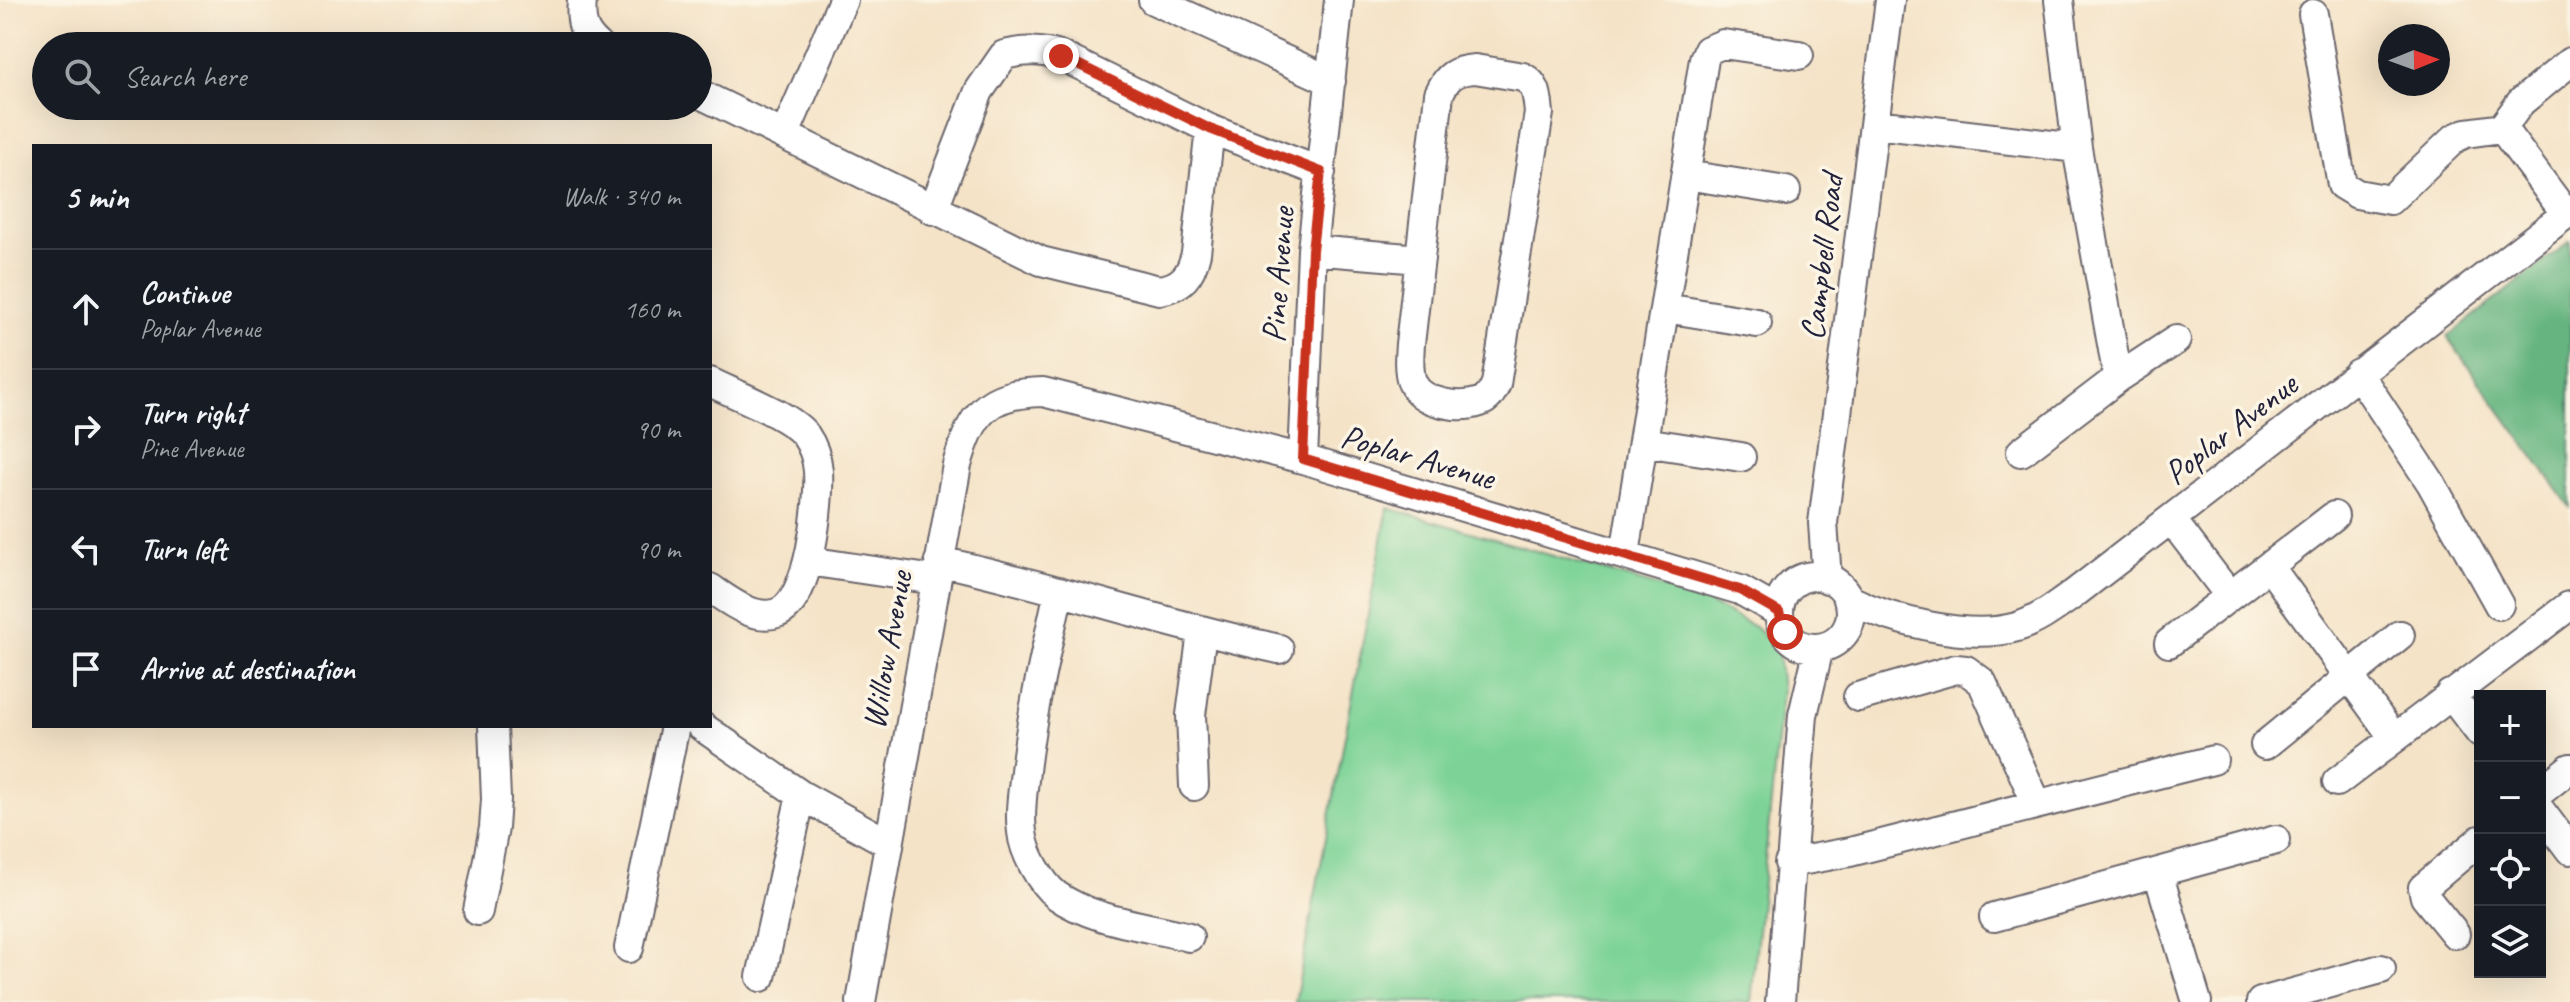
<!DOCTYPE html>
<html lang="en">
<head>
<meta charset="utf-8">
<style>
  body { margin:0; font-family:Caveat,sans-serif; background:#242831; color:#f1f3f6 }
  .controls { position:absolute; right:24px; bottom:24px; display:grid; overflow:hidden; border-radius:0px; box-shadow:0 8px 32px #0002 }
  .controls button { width:72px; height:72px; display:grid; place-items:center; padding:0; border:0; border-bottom:2px solid #363941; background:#171b24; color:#f1f3f6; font:40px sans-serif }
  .compass { position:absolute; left:2378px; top:24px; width:72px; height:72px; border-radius:50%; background:#171b24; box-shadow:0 8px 32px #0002; rotate:89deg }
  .stop { position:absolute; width:24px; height:24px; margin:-18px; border:6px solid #c8321e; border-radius:50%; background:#fff }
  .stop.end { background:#c8321e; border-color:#fff; box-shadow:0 2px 8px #0008 }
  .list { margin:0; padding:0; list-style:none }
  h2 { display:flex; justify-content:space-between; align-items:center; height:104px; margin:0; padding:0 32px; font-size:34px }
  h2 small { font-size:26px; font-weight:400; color:#9ea1a6 }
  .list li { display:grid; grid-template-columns:52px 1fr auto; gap:24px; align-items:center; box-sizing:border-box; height:120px; padding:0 32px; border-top:2px solid #363941 }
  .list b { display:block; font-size:30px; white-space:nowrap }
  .list p { margin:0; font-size:26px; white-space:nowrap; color:#9ea1a6 }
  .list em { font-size:26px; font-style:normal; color:#9ea1a6 }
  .icon { flex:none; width:44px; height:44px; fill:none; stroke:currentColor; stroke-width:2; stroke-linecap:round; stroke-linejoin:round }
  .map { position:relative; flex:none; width:2570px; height:1002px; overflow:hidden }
  .search { position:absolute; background:#171b24; box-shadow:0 8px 32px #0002; left:32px; top:32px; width:680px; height:88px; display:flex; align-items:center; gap:20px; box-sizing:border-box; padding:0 28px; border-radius:44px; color:#9ea1a6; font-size:30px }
  .panel { position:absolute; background:#171b24; box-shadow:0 8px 32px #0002; left:32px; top:144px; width:680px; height:584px; border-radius:0px }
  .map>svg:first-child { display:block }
</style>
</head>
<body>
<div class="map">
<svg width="2570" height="1002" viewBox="0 0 2570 1002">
  <rect width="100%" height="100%" fill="#fcf5e5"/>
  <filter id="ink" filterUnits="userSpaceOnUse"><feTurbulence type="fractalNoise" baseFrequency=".0125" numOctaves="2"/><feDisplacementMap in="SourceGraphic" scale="16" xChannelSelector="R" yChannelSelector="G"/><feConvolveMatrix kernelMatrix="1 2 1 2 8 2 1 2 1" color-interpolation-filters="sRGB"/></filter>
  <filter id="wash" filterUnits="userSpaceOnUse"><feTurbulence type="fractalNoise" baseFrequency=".006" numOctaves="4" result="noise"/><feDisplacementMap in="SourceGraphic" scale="32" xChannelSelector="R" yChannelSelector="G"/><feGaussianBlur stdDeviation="1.8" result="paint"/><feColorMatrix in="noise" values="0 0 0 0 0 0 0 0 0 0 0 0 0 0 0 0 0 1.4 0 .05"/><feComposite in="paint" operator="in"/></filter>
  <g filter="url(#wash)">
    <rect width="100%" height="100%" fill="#f4e3c7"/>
    <!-- green -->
    <path fill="#7dd397" stroke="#507a69" stroke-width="2" d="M1388,508L1701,599L1755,627L1778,651L1782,691L1751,1002H1295Z"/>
    <!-- forest -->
    <path fill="#66b580" stroke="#446c5e" stroke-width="2" d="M2570,241V507L2447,337Z"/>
  </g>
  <g filter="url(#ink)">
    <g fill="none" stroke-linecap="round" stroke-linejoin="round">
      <!-- minor casing -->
      <g stroke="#6c666c" stroke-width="32">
        <path id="minor" d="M582,0C580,21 582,32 598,46
          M1153,0L1331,81
          M2059,0L2077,148L2118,378
          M2313,14L2342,185L2357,194L2390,200L2455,138L2466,133L2502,128L2566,214
          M1475,69L1523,77C1538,85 1537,97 1539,113L1496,384C1492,392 1489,399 1480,402C1460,409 1421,404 1412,382C1408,370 1409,357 1410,344L1439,94C1447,76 1455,70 1475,69Z
          M698,93L1041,261L1159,290C1182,287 1191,275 1196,253L1210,129
          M1875,124L2077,148
          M2502,128L2521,102L2570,62
          M785,134L843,0
          M1686,175L1786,191
          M933,210L979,91L1004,55C1025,50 1040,50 1061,56L1210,129L1321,172
          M1312,250L1420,259
          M1665,308L1757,323
          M2358,373L2431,483L2499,605
          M710,382C734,394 792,416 806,436C813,446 817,459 818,471C820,501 810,603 777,613C754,621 728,600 710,588
          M1644,442L1741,457
          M2021,452L2118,378L2176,340
          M1303,459L1312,250L1339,0
          M2171,519L2229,595
          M1625,554L1704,59L1708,50L1723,44L1799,55
          M808,561L935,580
          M939,561C1053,586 1164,624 1279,649
          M2269,566L2394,738
          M1779 612a36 36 0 1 1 72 0a36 36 0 1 1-72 0Z
          M1827,579L1823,523L1890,0
          M1059,591C1046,651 1032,710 1025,771C1023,791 1019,811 1022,832C1024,852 1040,882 1056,895C1092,921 1147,926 1189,937
          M1848,599C1892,621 1968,641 2017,627C2037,621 2054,608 2071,596L2570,211
          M2169,643L2334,516
          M2450,694L2480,733
          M1858,697L1956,669L1966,670L1982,682L2037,804
          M701,726L801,795L888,843
          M2265,745L2400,635
          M2337,782L2569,606
          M1194,786L1191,715L1202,632
          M2540,792L2570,768
          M2540,810L2570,850
          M1789,863L1850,852L2213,760
          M2158,873L2197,1002
          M478,911L494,828L496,799L493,726
          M1994,917L2276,840
          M2455,934L2425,897L2423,888L2480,840
          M629,948L675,726
          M761,977L801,795
          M861,1002L957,465C972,413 986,393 1043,392L1303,459L1740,590L1779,612
          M1780,1002L1803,715L1819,648
          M2261,1002L2381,969"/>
      </g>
      <!-- minor -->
      <use href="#minor" stroke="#fff" stroke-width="28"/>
    </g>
  </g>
  <g fill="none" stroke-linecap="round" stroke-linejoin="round" filter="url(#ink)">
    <!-- route -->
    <path stroke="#c8321e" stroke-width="10" d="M1061,56L1210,129L1321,172L1312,250L1303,459L1740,590L1779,612L1785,632"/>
  </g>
  <g text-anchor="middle" stroke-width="7" stroke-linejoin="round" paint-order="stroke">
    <!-- street labels -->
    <g font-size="34" fill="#22223b" stroke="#fcf5e5">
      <text transform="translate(1821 257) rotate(-83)" y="12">Campbell Road</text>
      <text transform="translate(1277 275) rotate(-86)" y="12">Pine Avenue</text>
      <text transform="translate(2230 428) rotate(-38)" y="12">Poplar Avenue</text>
      <text transform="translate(1418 456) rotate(16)" y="12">Poplar Avenue</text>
      <text transform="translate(886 650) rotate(-80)" y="12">Willow Avenue</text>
    </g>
  </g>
</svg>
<div class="controls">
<button>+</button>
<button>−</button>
<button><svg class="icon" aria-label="locate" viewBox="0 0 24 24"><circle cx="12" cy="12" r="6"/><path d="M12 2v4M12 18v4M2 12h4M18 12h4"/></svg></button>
<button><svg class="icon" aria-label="layers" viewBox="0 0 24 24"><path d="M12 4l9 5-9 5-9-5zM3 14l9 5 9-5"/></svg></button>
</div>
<svg class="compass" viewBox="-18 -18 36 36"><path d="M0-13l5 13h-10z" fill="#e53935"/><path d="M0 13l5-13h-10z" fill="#9ea1a6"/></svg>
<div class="stop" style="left:1785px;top:632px"></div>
<div class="stop end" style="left:1061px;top:56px"></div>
<div class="search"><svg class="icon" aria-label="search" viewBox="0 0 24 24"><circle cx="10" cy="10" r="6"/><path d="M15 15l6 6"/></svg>Search here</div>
<section class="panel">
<h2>5 min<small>Walk · 340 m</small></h2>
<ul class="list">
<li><svg class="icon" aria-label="ahead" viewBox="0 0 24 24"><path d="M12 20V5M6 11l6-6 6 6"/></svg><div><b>Continue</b><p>Poplar Avenue</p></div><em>160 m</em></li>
<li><svg class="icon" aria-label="right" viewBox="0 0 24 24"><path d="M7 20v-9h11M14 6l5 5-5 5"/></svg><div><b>Turn right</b><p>Pine Avenue</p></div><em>90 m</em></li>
<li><svg class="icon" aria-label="left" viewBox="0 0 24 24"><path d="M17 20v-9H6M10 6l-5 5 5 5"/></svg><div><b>Turn left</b></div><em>90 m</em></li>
<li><svg class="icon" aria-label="arrive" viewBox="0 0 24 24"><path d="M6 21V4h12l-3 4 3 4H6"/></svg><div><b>Arrive at destination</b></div></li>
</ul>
</section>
</div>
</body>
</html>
